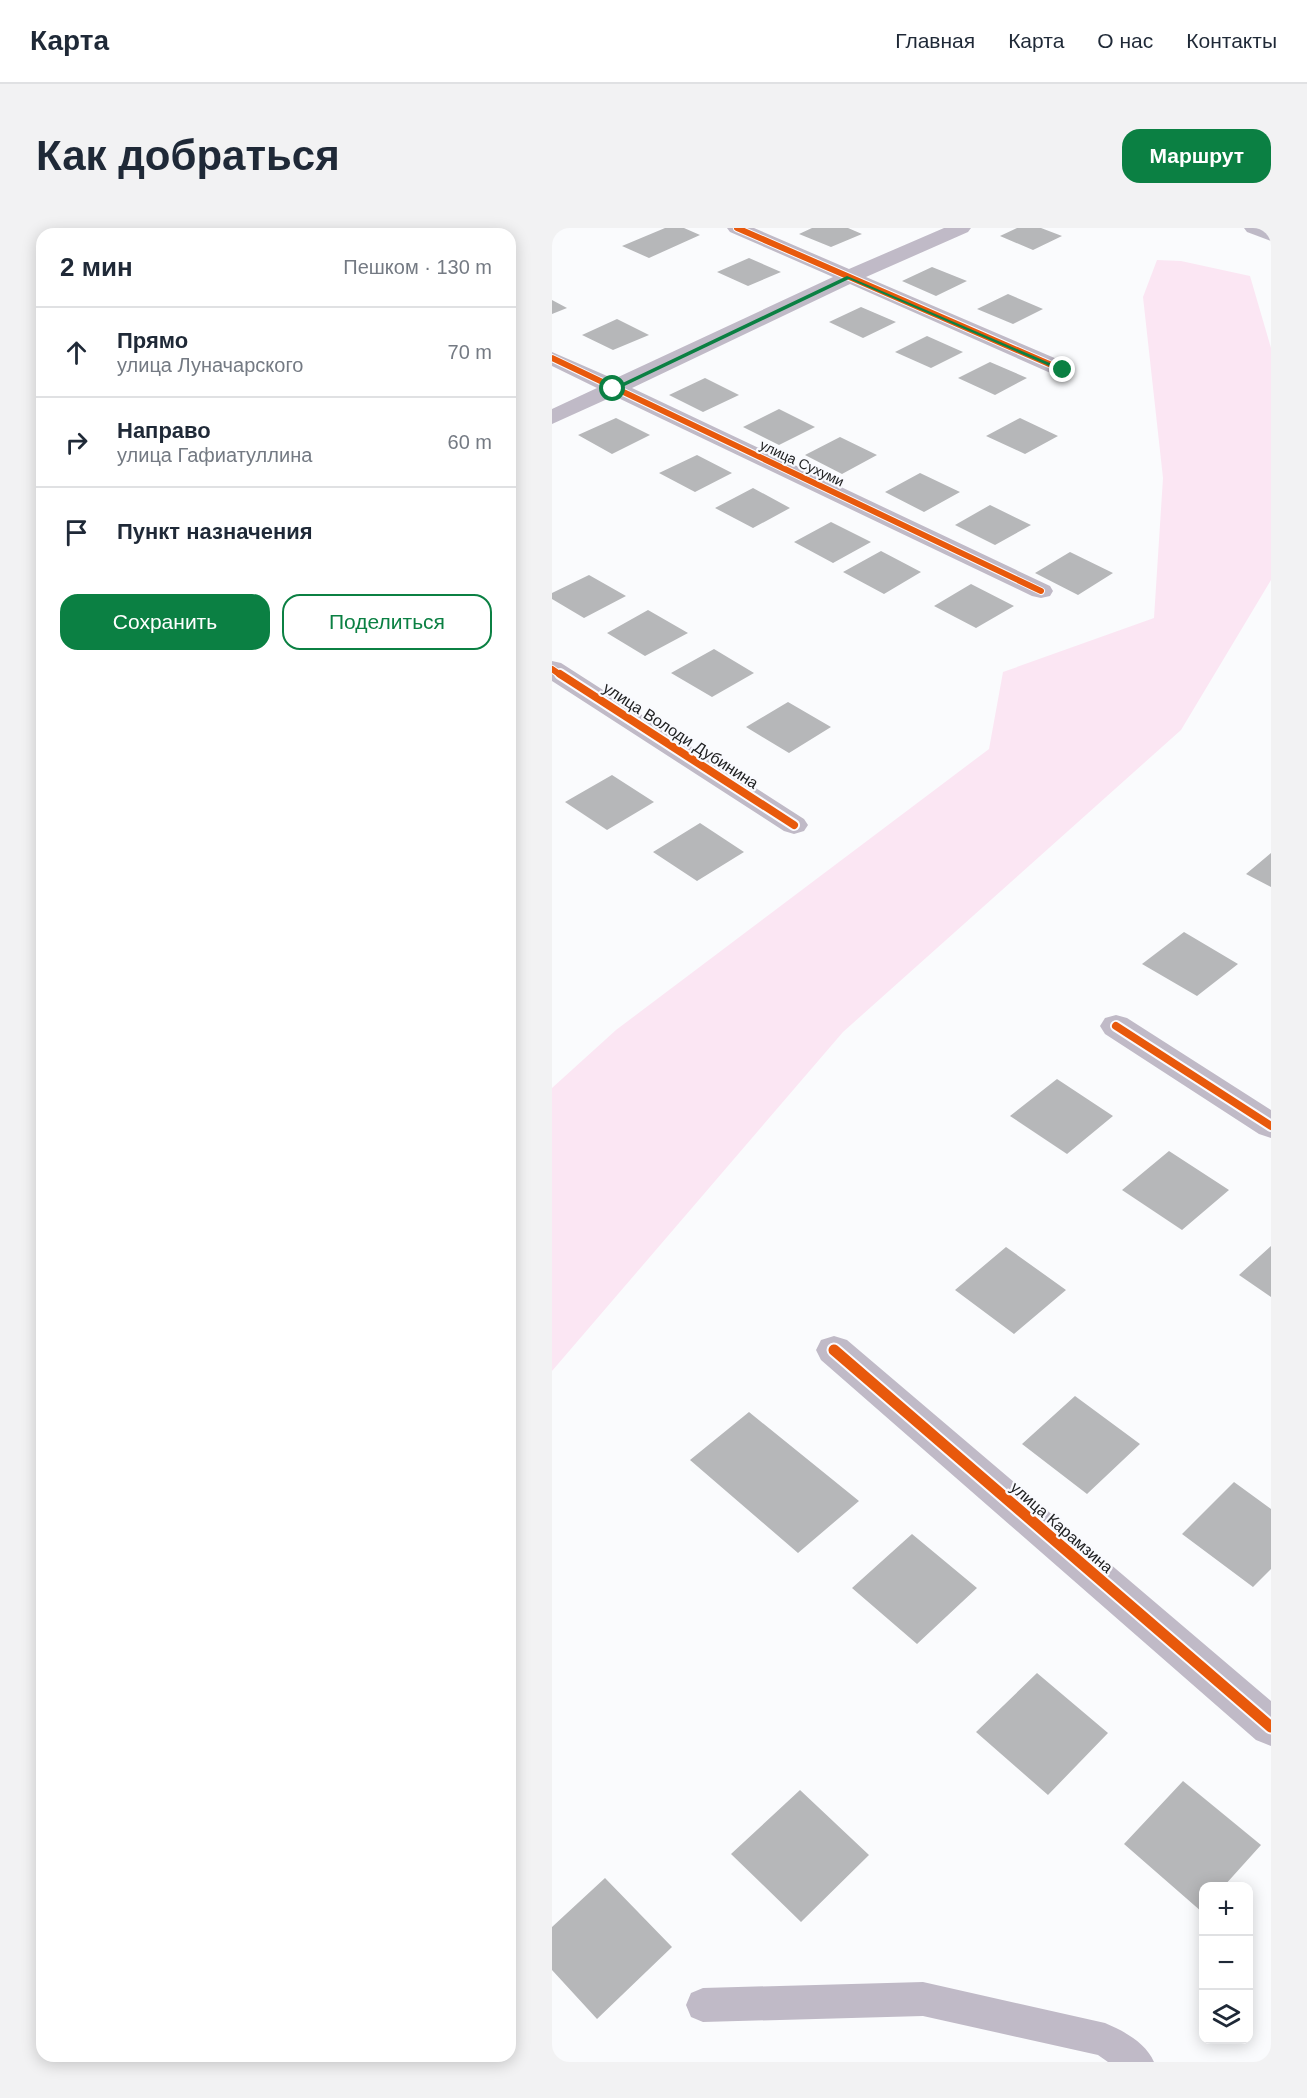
<!DOCTYPE html>
<html lang="ru">
<head>
<meta charset="utf-8">
<style>
  body { margin:0; font-family:Arial,sans-serif; background:#f2f2f3; color:#1f2937 }
  .controls { position:absolute; right:18px; bottom:18px; display:grid; overflow:hidden; border-radius:12px; box-shadow:0 3px 15px #0003 }
  .controls button { width:54px; height:54px; display:grid; place-items:center; padding:0; border:0; border-bottom:2px solid #e0e1e3; background:#fff; color:#1f2937; font:30px sans-serif }
  .stop { position:absolute; width:18px; height:18px; margin:-14px; border:4px solid #0b8043; border-radius:50%; background:#fff }
  .stop.end { background:#0b8043; border-color:#fff; box-shadow:0 2px 6px #0008 }
  .list { margin:0; padding:0; list-style:none }
  h2 { display:flex; justify-content:space-between; align-items:center; height:78px; margin:0; padding:0 24px; font-size:26px }
  h2 small { font-size:20px; font-weight:400; color:#747a83 }
  .list li { display:grid; grid-template-columns:39px 1fr auto; gap:18px; align-items:center; box-sizing:border-box; height:90px; padding:0 24px; border-top:2px solid #e0e1e3 }
  .list b { display:block; font-size:22px; white-space:nowrap }
  .list p { margin:0; font-size:20px; white-space:nowrap; color:#747a83 }
  .list em { font-size:20px; font-style:normal; color:#747a83 }
  .actions { display:flex; gap:12px; padding:18px 24px }
  .actions a { flex:1; padding:14px 0; border:2px solid #0b8043; border-radius:18px; text-align:center; font-size:21px; color:#0b8043 }
  .actions .main { background:#0b8043; color:#fff }
  .icon { flex:none; width:33px; height:33px; fill:none; stroke:currentColor; stroke-width:2; stroke-linecap:round; stroke-linejoin:round }
  .map { position:relative; flex:none; width:719px; height:1834px; overflow:hidden; border-radius:18px }
  header { display:flex; align-items:center; gap:36px; box-sizing:border-box; height:84px; padding:0 30px; background:#fff; border-bottom:2px solid #e0e1e3 }
  header strong { font-size:28px }
  nav { display:flex; gap:33px; margin-inline-start:auto; font-size:21px }
  .intro { display:flex; align-items:center; justify-content:space-between; box-sizing:border-box; height:144px; padding:0 36px }
  h1 { margin:0; font-size:42px }
  .button { padding:15px 27px; border-radius:18px; background:#0b8043; color:#fff; font-size:21px; font-weight:700 }
  main { display:flex; gap:36px; padding:0 36px }
  aside { flex:1; background:#fff; border-radius:18px; box-shadow:0 3px 15px #0003 }
  .map>svg:first-child { display:block }
</style>
</head>
<body>
<header>
<strong>Карта</strong>
<nav><a>Главная</a><a>Карта</a><a>О нас</a><a>Контакты</a></nav>
</header>
<div class="intro"><h1>Как добраться</h1><a class="button">Маршрут</a></div>
<main>
<aside>
<h2>2 мин<small>Пешком · 130 m</small></h2>
<ul class="list">
<li><svg class="icon" aria-label="ahead" viewBox="0 0 24 24"><path d="M12 20V5M6 11l6-6 6 6"/></svg><div><b>Прямо</b><p>улица Луначарского</p></div><em>70 m</em></li>
<li><svg class="icon" aria-label="right" viewBox="0 0 24 24"><path d="M7 20v-9h11M14 6l5 5-5 5"/></svg><div><b>Направо</b><p>улица Гафиатуллина</p></div><em>60 m</em></li>
<li><svg class="icon" aria-label="arrive" viewBox="0 0 24 24"><path d="M6 21V4h12l-3 4 3 4H6"/></svg><div><b>Пункт назначения</b></div></li>
</ul>
<div class="actions"><a class="main">Сохранить</a><a>Поделиться</a></div>
</aside>
<div class="map">
<svg width="719" height="1834" viewBox="0 0 719 1834">
  <rect width="100%" height="100%" fill="#fafbfd"/>
  <!-- green -->
  <path fill="#fbe6f3" d="M605,32L629,33L698,48L719,120V352L629,502L291,804L0,1143V860L64,802L437,521L451,444L602,390L611,250L591,69Z"/>
  <!-- building -->
  <path fill="#b6b7b9" d="M113,0H132L148,7L97,30L70,18Z
    M260,0H296L310,6L279,19L247,6Z
    M465,0H489L510,8L481,22L448,8Z
    M197,30L229,44L196,58L165,44Z
    M380,39L415,53L384,68L350,53Z
    M456,66L491,81L461,96L425,81Z
    M0,72L15,80L0,86Z
    M309,79L344,94L311,110L277,94Z
    M65,91L97,107L61,122L30,107Z
    M375,108L411,124L379,140L343,124Z
    M438,134L475,150L443,167L406,150Z
    M153,150L187,167L151,184L117,167Z
    M227,181L263,199L227,217L191,199Z
    M64,190L98,207L60,226L26,207Z
    M468,190L506,208L473,226L434,208Z
    M288,209L325,227L290,246L253,227Z
    M145,227L180,245L143,264L107,245Z
    M368,245L408,264L372,284L333,264Z
    M201,260L238,280L201,300L163,280Z
    M438,277L479,297L443,317L403,297Z
    M279,294L319,314L281,335L242,314Z
    M329,323L369,344L332,366L291,344Z
    M518,324L561,345L526,367L483,345Z
    M37,347L74,368L32,390L0,371V365Z
    M419,356L462,378L424,400L382,378Z
    M96,382L136,405L93,428L55,405Z
    M162,421L202,445L160,469L119,445Z
    M236,474L279,499L237,525L194,499Z
    M60,547L102,574L55,602L13,574Z
    M148,595L192,624L145,653L101,624Z
    M719,625V659L694,646Z
    M632,704L686,736L645,768L590,736Z
    M505,851L561,888L515,926L458,888Z
    M617,923L677,962L630,1002L570,962Z
    M719,1018V1069L687,1047Z
    M454,1019L514,1062L462,1106L403,1062Z
    M523,1168L588,1216L535,1266L470,1216Z
    M197,1184L307,1273L246,1325L138,1232Z
    M682,1254L719,1281V1341L701,1359L630,1306Z
    M360,1306L425,1360L365,1416L300,1360Z
    M485,1445L556,1505L496,1567L424,1504Z
    M631,1553L709,1617L672,1658H652L650,1684L572,1616Z
    M248,1562L317,1627L249,1694L179,1626Z
    M53,1650L120,1719L45,1791L0,1742V1699Z"/>
  <g fill="none" stroke-linecap="round" stroke-linejoin="round">
    <!-- lane -->
    <path fill="#c0bac7" fill-rule="evenodd" d="M371,1754L553,1795C572,1803 594,1815 602,1834H556L546,1827L371,1788L151,1794L139,1789L134,1777L139,1765L151,1760Z"/>
    <!-- street -->
    <path fill="#c0bac7" fill-rule="evenodd" d="M175,0H202L297,41L392,0H419L416,4L314,49L519,137L522,142L519,147L511,149L503,147L298,56L80,160L498,358L501,363L498,368L489,370L480,368L62,168L0,196V181L45,160L0,138V124L62,151L281,49L178,4Z
      M0,433L9,435L252,591L256,597L252,603L242,606L232,603L0,453Z
      M564,787L575,790L719,882V910L707,906L553,806L548,798L553,790Z
      M282,1108L295,1112L719,1473V1518L704,1512L269,1132L264,1122L269,1112Z"/>
    <!-- secondary -->
    <path fill="#beb9c6" fill-rule="evenodd" d="M692,0H719V13L695,4Z"/>
    <!-- cycleway-far2 casing -->
    <g stroke="#f9fafe" stroke-width="8">
      <path id="cycleway-far2" d="M185,0L511,142
        M0,130L489,363
        M0,441L10,448"/>
    </g>
    <!-- cycleway-far1 casing -->
    <g stroke="#f9fafe" stroke-width="12">
      <path id="cycleway-far1" d="M8,446L242,597
        M564,798L719,898"/>
    </g>
    <!-- cycleway casing -->
    <g stroke="#f9fafe" stroke-width="15">
      <path id="cycleway" d="M282,1122L719,1499"/>
    </g>
    <!-- cycleway-far2 -->
    <use href="#cycleway-far2" stroke="#e8590c" stroke-width="6"/>
    <!-- cycleway-far1 -->
    <use href="#cycleway-far1" stroke="#e8590c" stroke-width="8"/>
    <!-- cycleway -->
    <use href="#cycleway" stroke="#e8590c" stroke-width="11"/>
  </g>
  <!-- route -->
  <path fill="#0b8043" d="M295,48L514,142L509,143L297,51L64,162L58,161Z"/>
  <g text-anchor="middle" stroke-width="4.5" stroke-linejoin="round" paint-order="stroke">
    <!-- far-street labels -->
    <g font-size="14" fill="#202122" stroke="#f9fafe">
      <text transform="translate(250 235) rotate(25)" y="5">улица Сухуми</text>
    </g>
    <!-- street labels -->
    <g font-size="16" fill="#202122" stroke="#f9fafe">
      <text transform="translate(129 507) rotate(33)" y="6">улица Володи Дубинина</text>
      <text transform="translate(510 1299) rotate(41)" y="6">улица Карамзина</text>
    </g>
  </g>
</svg>
<div class="controls">
<button>+</button>
<button>−</button>
<button><svg class="icon" aria-label="layers" viewBox="0 0 24 24"><path d="M12 4l9 5-9 5-9-5zM3 14l9 5 9-5"/></svg></button>
</div>
<div class="stop" style="left:61px;top:161px"></div>
<div class="stop end" style="left:511px;top:142px"></div>
</div>
</main>
</body>
</html>
